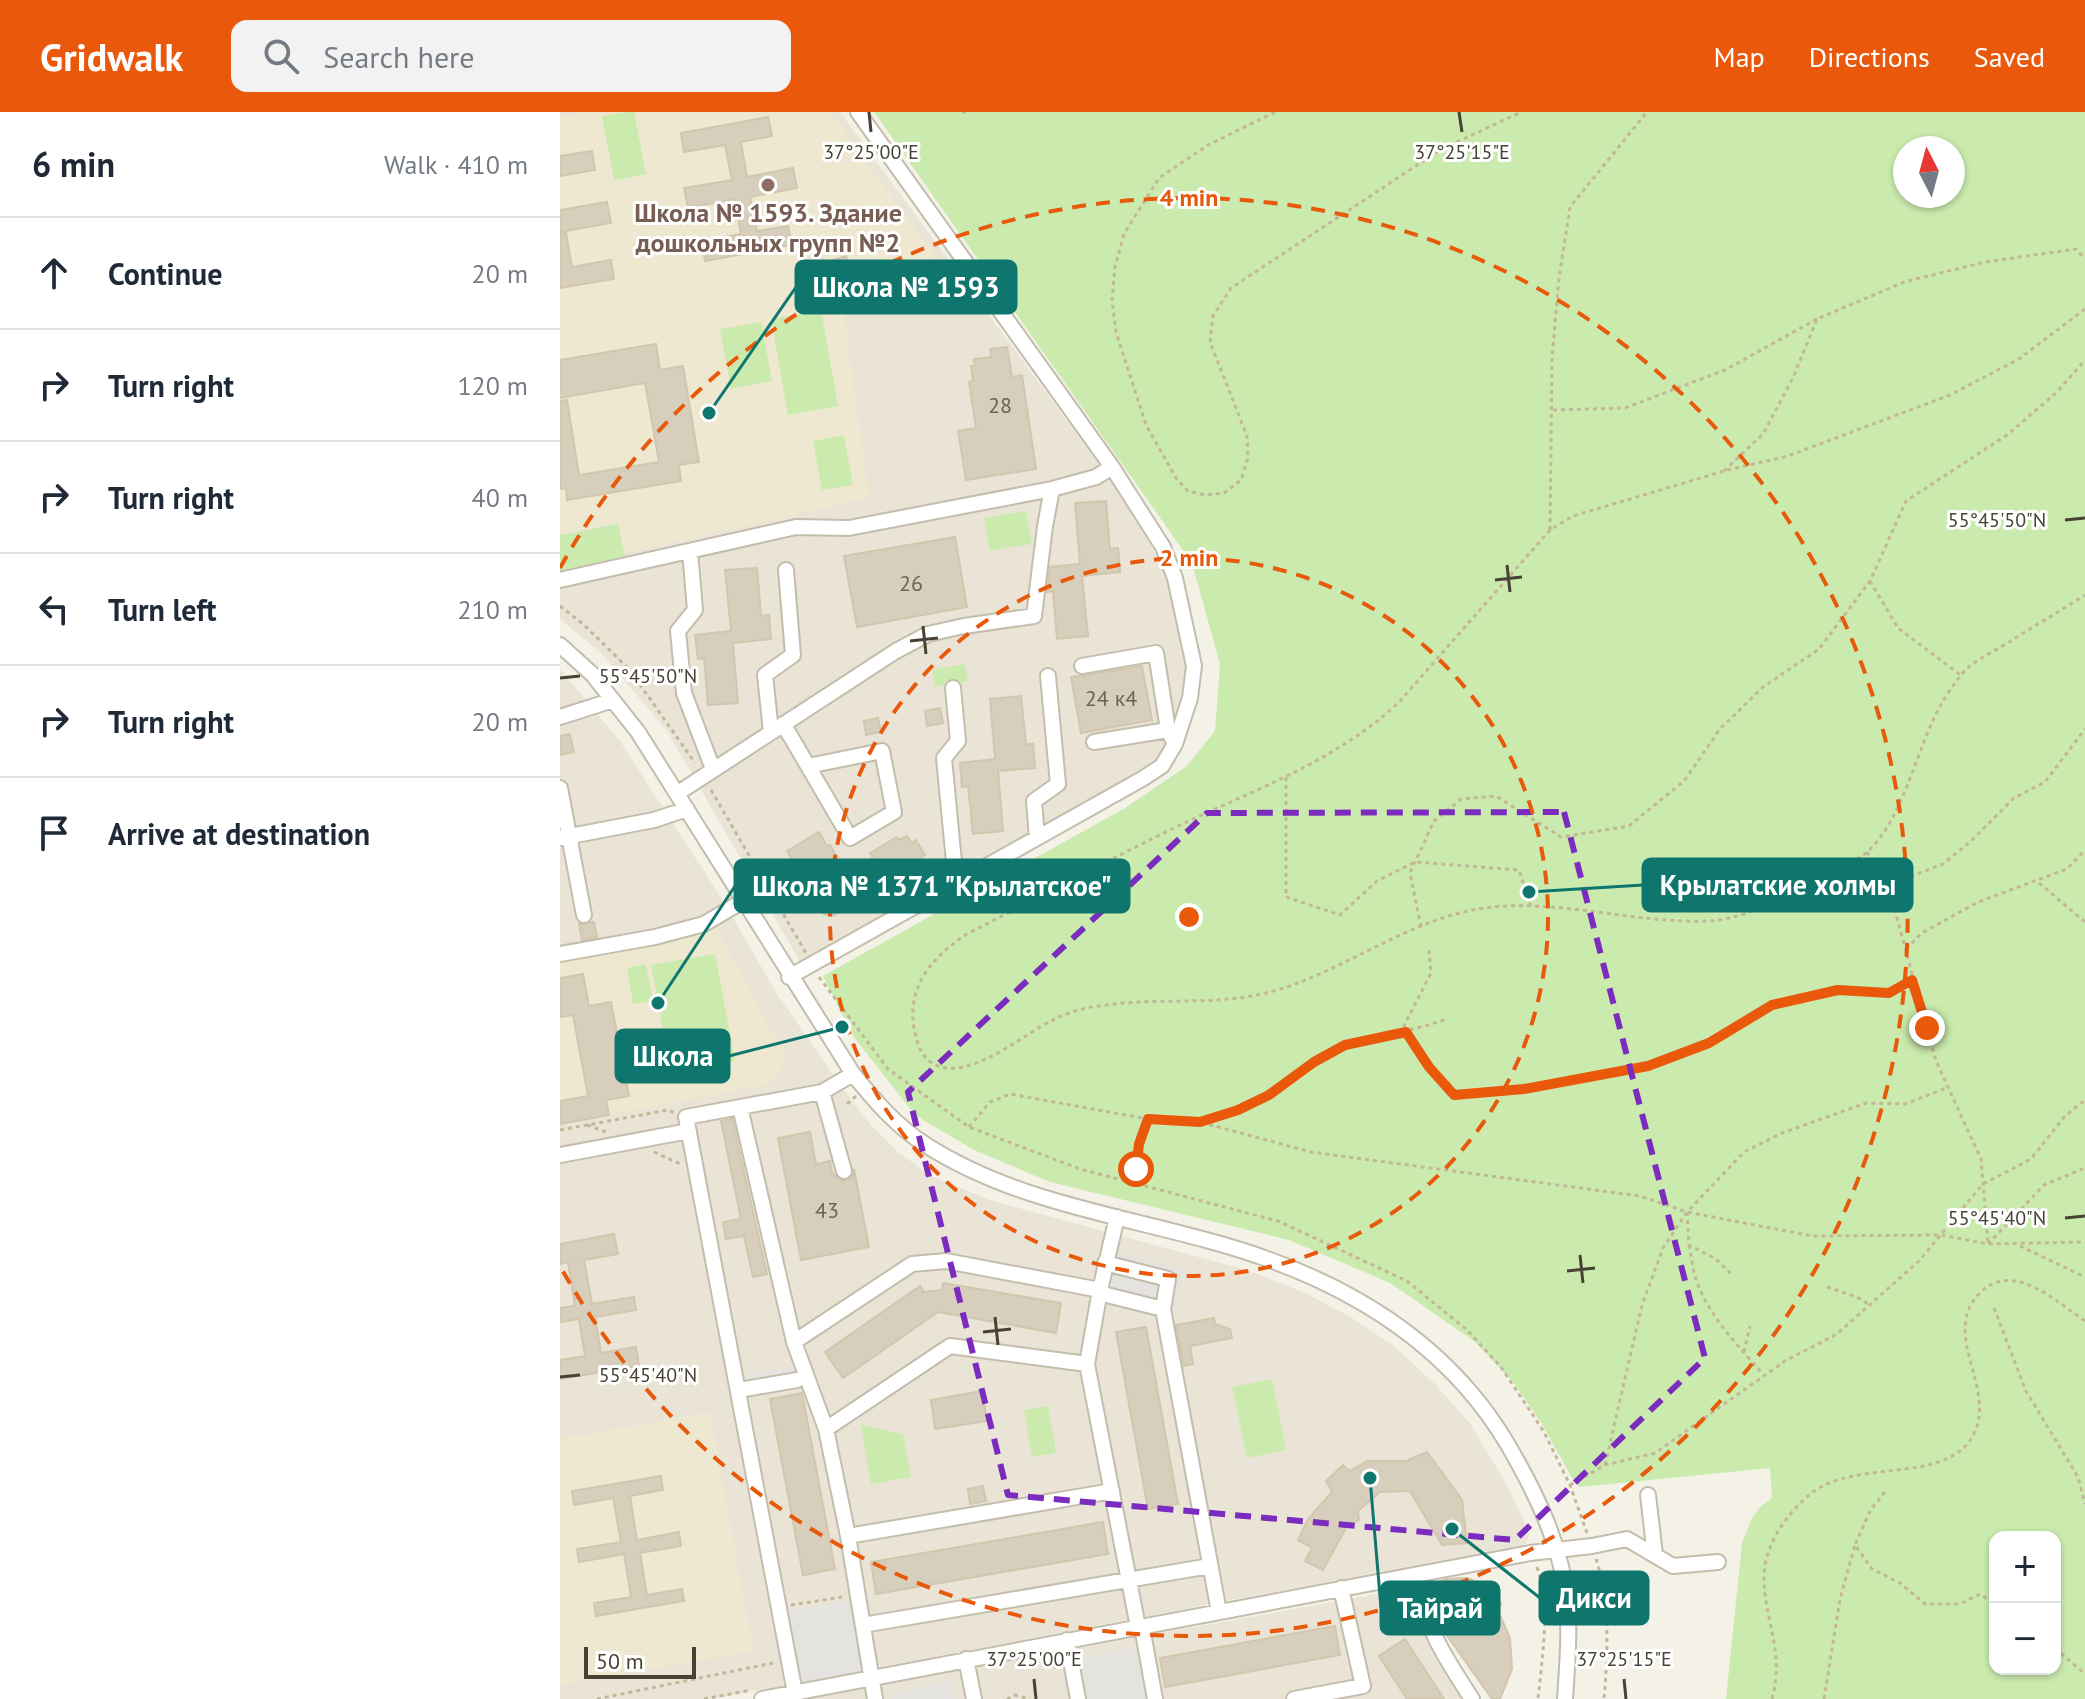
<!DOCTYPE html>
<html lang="en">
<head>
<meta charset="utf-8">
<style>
  body { margin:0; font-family:"PT Sans",sans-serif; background:#f2f2f3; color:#1f2937 }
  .controls { position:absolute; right:24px; bottom:24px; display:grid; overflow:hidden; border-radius:16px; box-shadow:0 2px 6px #0004 }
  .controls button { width:72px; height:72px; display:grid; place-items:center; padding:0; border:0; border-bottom:2px solid #e0e1e3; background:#fff; color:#1f2937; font:40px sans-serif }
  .compass { position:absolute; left:1333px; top:24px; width:72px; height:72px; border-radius:50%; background:#fff; box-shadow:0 2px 6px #0004; rotate:354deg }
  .scale { position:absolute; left:24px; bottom:20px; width:112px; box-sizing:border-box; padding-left:8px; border:4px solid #484235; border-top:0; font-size:22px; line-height:28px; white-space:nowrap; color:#484235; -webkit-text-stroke:6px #fff; paint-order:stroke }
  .stop { position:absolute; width:24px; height:24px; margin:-18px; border:6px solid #ea580c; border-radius:50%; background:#fff }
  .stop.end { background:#ea580c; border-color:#fff; box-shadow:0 2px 8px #0008 }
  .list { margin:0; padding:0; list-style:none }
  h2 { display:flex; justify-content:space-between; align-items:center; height:104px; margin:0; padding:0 32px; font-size:34px }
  h2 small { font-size:26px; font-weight:400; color:#747a83 }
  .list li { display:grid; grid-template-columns:52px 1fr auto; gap:24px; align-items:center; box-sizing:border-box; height:112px; padding:0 32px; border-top:2px solid #e0e1e3 }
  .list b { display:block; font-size:30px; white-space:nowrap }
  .list em { font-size:26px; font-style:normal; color:#747a83 }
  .icon { flex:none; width:44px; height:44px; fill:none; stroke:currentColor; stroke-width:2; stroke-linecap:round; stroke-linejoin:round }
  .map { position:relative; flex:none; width:1525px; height:1587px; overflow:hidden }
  header { display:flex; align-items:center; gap:48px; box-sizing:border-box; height:112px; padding:0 40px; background:#ea580c; color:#fff }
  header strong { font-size:38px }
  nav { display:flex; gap:44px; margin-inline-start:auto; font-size:28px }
  .search { width:560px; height:72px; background:#f2f2f3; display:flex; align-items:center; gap:20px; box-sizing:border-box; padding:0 28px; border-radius:16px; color:#747a83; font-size:30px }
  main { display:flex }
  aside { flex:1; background:#fff }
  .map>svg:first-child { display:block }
</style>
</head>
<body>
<header>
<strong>Gridwalk</strong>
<div class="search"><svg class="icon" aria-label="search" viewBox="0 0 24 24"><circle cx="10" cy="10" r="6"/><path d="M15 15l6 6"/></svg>Search here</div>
<nav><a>Map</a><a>Directions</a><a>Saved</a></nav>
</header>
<main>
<aside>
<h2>6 min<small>Walk · 410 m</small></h2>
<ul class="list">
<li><svg class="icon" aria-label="ahead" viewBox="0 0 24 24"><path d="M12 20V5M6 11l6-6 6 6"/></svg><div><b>Continue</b></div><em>20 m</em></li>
<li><svg class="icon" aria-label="right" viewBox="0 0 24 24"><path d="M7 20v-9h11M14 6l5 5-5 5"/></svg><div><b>Turn right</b></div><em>120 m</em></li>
<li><svg class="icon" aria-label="right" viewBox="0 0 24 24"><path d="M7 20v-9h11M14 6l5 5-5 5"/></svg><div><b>Turn right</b></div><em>40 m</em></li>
<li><svg class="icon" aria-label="left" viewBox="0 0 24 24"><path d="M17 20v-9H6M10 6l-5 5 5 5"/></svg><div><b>Turn left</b></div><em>210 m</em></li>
<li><svg class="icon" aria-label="right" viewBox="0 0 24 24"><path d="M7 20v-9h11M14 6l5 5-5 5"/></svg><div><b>Turn right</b></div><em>20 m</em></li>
<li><svg class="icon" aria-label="arrive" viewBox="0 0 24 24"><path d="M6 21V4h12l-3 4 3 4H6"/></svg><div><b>Arrive at destination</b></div></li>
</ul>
</aside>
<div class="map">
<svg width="1525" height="1587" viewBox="0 0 1525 1587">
  <rect width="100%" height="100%" fill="#f4f1e7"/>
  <!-- residential -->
  <path fill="#e9e4d5" d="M0,0H280L573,399L605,460L626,553L616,611L605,637L595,649L579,661L241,851L107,619L43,543L0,507Z
    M0,557L60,629L165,792L217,882L284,978L310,1012L338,1040L371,1064L433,1089L690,1159L745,1181L789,1204L834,1234L876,1273L911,1313L947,1373L968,1418L969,1424L966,1432L152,1587H0Z
    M860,1474L879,1524L921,1587H238Z"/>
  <!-- education -->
  <path fill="#eee8d0" d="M29,0H269L377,146L279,166L309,386L0,456V5Z
    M148,802L227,947L212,972L0,1012V834L123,812Z
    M150,1300L193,1539L0,1573V1327Z"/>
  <!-- green -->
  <path fill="#caebad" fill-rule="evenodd" d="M66,0H74L86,62L54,68L42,4Z
    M314,0H1525V1587H1166L1182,1431L1192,1406L1200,1395L1212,1386L1210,1356L1020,1375L1011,1364L982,1312L953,1270L914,1229L830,1171L729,1128L490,1070L414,1038L355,1003L293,924L263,864L565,696L627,654L655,619L660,552L632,451ZM1393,36V84H1345V36ZM1435,1425H1495V1557H1435Z
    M261,198L278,294L228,303L211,207Z
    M201,210L212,269L171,277L160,217Z
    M284,323L293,373L262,378L253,329Z
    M466,399L472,432L430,439L424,406Z
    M58,412L65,444L0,459V423Z
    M405,552L408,569L375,575L372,558Z
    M155,842L175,949L111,961L91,853Z
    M86,852L93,889L73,892L67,856Z
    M712,1267L726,1338L687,1346L672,1275Z
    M488,1294L496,1341L472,1345L464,1298Z
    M301,1313L343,1322L351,1365L311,1372Z"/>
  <!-- parking -->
  <path fill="#e5e3df" d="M556,1140L624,1157L611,1209L543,1193Z
    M237,1254L240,1277L191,1285L188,1262Z
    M295,1488L308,1561L240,1573L227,1499Z
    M578,1535L588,1587H523L516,1547Z
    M391,1570L395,1587H331L330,1582Z"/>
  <!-- building -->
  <path fill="#d7cebc" stroke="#d2c7ae" stroke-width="2" d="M208,5L212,24L181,30L187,65L233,56L237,76L190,85L197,119L228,114L232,133L145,149L142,129L181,122L175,87L128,96L124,76L172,68L165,33L124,40L121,21Z
    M32,39L35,58L0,64V44Z
    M47,90L51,111L0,120V98Z
    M6,121L12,155L51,148L54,167L0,176V122Z
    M286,144L290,157L274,161L270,149Z
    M96,232L100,258L123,254L139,350L119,353L121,369L7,388L6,376L0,377V289L7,288L19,363L99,350L85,271L0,286V248Z
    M447,235L452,265L462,263L476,357L406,368L398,319L416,316L409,270L413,269L411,254H415L414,247L431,245L430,237Z
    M546,389L550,437L558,436L560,460L522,464L528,524L497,527L493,479L487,480L490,455L520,452L515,391Z
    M395,425L407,495L297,515L284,444Z
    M197,456L201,504L209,503L211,527L173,531L178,591L148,593L144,546L138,547L135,523L171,519L165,458Z
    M582,554L592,608L521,621L511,565Z
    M461,584L466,632H473L475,656L438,659L443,719L413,722L408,674L402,675L400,651L435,647L430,587Z
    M380,596L383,611L367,614L365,599Z
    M318,606L321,620L306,623L304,609Z
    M10,622L14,640L0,643V624Z
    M259,720L267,734L270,733L286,761L313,746L310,741L337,725L339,728L347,724L352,731L356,728L365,743L360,746L364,751L273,804L264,802L227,739Z
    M31,810H34L37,825L22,828L19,812Z
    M23,862L29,894L51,890L69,984L46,988L49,1003L0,1012V989L28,984L13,903L0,905V866Z
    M172,1007L207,1162L193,1165L184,1124L166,1127L163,1110L181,1107L161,1009Z
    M250,1020L256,1052L270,1049L272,1061L282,1069L292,1065L294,1057L309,1135L241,1148L218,1026Z
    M54,1122L58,1142L24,1148L32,1192L74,1185L76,1198L35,1205L41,1241L76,1235L79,1254L0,1267V1248L25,1244L19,1207L0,1210V1196L15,1194L8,1150L0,1152V1132Z
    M383,1171L501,1191L496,1221L378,1200L283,1266L265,1240L360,1174L364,1180L382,1178Z
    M654,1206L655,1212L670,1217L672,1226L630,1234L633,1252L624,1254L616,1213Z
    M586,1215L618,1392L588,1397L556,1220Z
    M422,1279L427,1309L375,1317L371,1288Z
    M242,1281L275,1457L243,1463L210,1287Z
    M867,1340L902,1388L907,1431L882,1433L850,1379L820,1380L798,1399L799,1408L787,1414L763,1458L745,1449L752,1436L738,1428L748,1407L772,1380L766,1369L783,1353L790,1359L807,1349H846Z
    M101,1364L103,1378L70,1384L77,1428L119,1420L121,1434L80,1441L87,1483L122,1477L124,1489L36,1504L34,1491L71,1485L64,1442L19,1450L17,1437L61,1430L53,1386L14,1393L12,1379Z
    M423,1374L426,1389L410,1392L408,1377Z
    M543,1410L548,1442L316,1482L311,1450Z
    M907,1466L927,1474L941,1491L939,1501L950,1526L952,1557L940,1587H932L883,1518L888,1515L883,1500L872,1485L876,1483L872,1473L886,1467Z
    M775,1514L780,1543L605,1575L600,1546Z
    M845,1527L884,1587H847L819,1544Z"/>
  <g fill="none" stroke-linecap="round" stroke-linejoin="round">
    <!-- minor casing -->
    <g stroke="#c3bdac" stroke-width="18">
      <path id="minor" d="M130,439L135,498L118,519L124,581L153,657
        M0,468L236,415L289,416L492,377
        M0,533L32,562L78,620L293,962C314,988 337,1015 366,1033C450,1087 551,1102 646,1128C767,1160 882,1221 948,1333C976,1381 1002,1434 1007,1490C1010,1522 1007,1555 1005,1587
        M522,554L596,541L608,618L615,632
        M393,576L398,629L384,646L396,771
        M0,605L53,588
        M223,612L231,625L290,726L334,700L322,639L248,654
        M211,620L205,563L233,543L226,458
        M534,630L608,618
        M0,676L24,803
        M118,681L336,539L368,522L404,514L474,504L485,414L492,377L536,365L552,355
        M0,726L94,708L127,697
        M477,726L474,689L498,672L488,564
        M0,842L95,825L144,812L183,789
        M229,865L582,667L602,654L615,632L630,586L634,554L615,466L603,435L552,355L298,0
        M180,995L234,1230
        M0,1043L129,1019
        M284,1059L262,980L293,962
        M545,1151L608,1167L603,1197L659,1500
        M539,1181L603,1197
        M527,1252L578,1515
        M179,1278L237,1268
        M266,1317L390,1234L527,1252L540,1178
        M1088,1383L1095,1443
        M288,1424L552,1379
        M855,1463C867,1518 882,1541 912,1587
        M303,1513L650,1454
        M582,1515L595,1587
        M507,1528L518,1587
        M406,1547L414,1587
        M235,1581L126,1005L262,980
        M202,1587L970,1441L1032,1434L1067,1427L1113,1454L1158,1450
        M315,1587L288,1424L266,1317L234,1230L352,1152L386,1149L540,1178L557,1105
        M734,1587L803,1574L781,1476"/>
    </g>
    <!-- path -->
    <path stroke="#c3b799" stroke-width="3" stroke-dasharray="4 4" stroke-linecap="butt" d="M402,0H408
      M715,0L648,33L599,66L564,122L555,155L552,188L556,220L586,313L616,366L628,379L645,383L664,381L681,368L688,346L687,324L650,230L653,204L671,176L880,38L961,0
      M1525,197L1459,247L1390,283L1228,344L1164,359L1013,404L990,418L840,589C779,648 694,678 618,714C546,749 476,787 405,823C370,847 345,877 355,921C358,934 362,946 374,952C409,971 464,921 495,907C511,899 528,895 546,893C602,885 661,895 717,878C788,857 850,806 925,796C997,786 1075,812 1148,809C1193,807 1261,769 1299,746C1342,719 1357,631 1383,589C1390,578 1400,562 1410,554C1422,545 1436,538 1449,530C1474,514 1500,499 1525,483
      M993,298L1065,296L1165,258L1257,207
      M1164,359L1203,322L1233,266L1257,207L1344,170L1425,150L1516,137L1525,147
      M990,418L992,246L999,166L1010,95L1087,0
      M1310,469L1338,516L1402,564
      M0,494L23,512L69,557L135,651
      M726,665V785L780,803L817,769L855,750L959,758L971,795
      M151,678L246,841
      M1307,740L1328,773L1376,949L1421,1047L1428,1132
      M1479,771L1525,810
      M1328,773L1383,752L1411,729L1454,686L1485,670L1525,617
      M861,815L850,761L874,709L901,687L936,684L1001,725L1069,714L1124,669L1160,617L1203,575L1259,537L1310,469L1346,389L1447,323L1496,281L1525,248
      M1346,837L1362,821L1418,790L1507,757L1525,738
      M869,838L871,861L843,916L869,955L894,983L964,977L1088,954L1149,931L1212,893L1278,878L1329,881L1352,868
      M259,865L328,957L409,1015L520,1057L718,1109L847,1169L907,1218L941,1255L984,1320L1010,1373L1027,1421
      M287,992L296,984
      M640,1010C663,1003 687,996 708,983C735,968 756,944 785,933C818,921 854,920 886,907
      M27,1013L46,1020
      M409,1015L430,990L450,982L588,1007L640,1010L751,1040L1080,1084L1127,1100L1252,1124L1381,1123L1428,1132L1525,1130
      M0,1018L108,998L115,1001
      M94,1040L120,1052
      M578,1072C576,1049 578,1028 588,1007
      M1127,1100L1129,1133L1156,1147L1172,1163
      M1428,1132L1484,1073L1525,1056
      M1129,1133C1131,1143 1132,1154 1135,1164C1146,1201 1178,1234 1203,1262
      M1460,1134L1525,1165
      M1267,1175L1297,1185L1310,1193
      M1434,1196L1466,1279L1518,1365L1525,1392
      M1184,1240L1190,1214
      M1045,1353L1082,1193L1103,1136L1127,1100L1184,1040L1222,1021L1306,991L1345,992L1389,975
      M1010,1373L1045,1353L1095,1341L1225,1249L1277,1222L1359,1149L1423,1072L1471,1047L1505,1004L1525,988
      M1325,1380L1311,1397L1295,1433L1312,1457L1340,1471L1365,1492H1400L1420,1482L1435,1492
      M1036,1447C1050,1489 1048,1543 1044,1587
      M977,1455C991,1496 982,1545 978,1587
      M231,1493L282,1485
      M1495,1536L1525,1562
      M488,1547L498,1559
      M37,1587L213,1551
      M144,1587L191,1578
      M447,1587L454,1583L470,1587
      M1212,1587C1225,1539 1205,1512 1204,1467C1203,1434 1228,1399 1253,1380C1296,1348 1382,1371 1411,1327C1442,1279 1375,1220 1423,1178C1456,1150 1498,1191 1525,1209
      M1264,1587L1280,1487L1295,1433"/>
    <!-- minor -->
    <use href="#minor" stroke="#fff" stroke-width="14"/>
  </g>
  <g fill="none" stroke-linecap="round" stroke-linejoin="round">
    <!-- route -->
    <path stroke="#ea580c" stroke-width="10" d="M576,1057L579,1032L588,1007L640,1010L678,998L709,983L754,950L785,933L846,920L869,955L894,983L964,977L1088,954L1149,931L1212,893L1278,878L1329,881L1352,868L1367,916"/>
  </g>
  <!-- marked area -->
  <path fill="none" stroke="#7b2cbf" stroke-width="6" stroke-dasharray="16 10" stroke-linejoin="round" d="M1004,700L1145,1246L955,1428L448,1383L348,980L647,701Z"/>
  <!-- ticks -->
  <path fill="none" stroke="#484235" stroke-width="3" d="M309,0L311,20M899,0L902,20M1505,408L1525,406M947,453L950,480M935,468L962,465M363,514L366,542M350,529L378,526M0,566L20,564M1505,1106L1525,1104M1020,1143L1023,1171M1007,1159L1035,1156M435,1205L438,1233M423,1220L451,1217M0,1265L20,1263M474,1567L476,1587M1064,1567L1066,1587"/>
  <!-- distance rings -->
  <g fill="none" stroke="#e8590c" stroke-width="4" stroke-dasharray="14 10">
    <circle cx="629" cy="805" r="359"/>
    <path d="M0 456A719 719 0 1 1 0 1154"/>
  </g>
  <!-- markers -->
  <circle fill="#8d6e63" stroke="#fff" stroke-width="3" cx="208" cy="73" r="8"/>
  <g text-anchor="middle" stroke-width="6" stroke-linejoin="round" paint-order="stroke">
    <!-- number labels -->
    <g font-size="22" fill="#6c6557">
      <text x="440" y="301">28</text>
      <text x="351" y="479">26</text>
      <text x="551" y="594">24 к4</text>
      <text x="267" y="1106">43</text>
    </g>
    <!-- education labels -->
    <g font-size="26" font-weight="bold" fill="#785e54" stroke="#fff">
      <text x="208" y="110">Школа № 1593. Здание<tspan x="208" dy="30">дошкольных групп №2</tspan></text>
    </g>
  </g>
  <g font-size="20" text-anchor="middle" fill="#484235" stroke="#fff" stroke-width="6" stroke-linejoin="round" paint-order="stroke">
    <text x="311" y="47">37°25'00"E</text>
    <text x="902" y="47">37°25'15"E</text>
    <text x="1437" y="415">55°45'50"N</text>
    <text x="88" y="571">55°45'50"N</text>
    <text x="1437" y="1113">55°45'40"N</text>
    <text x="88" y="1270">55°45'40"N</text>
    <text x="474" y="1554">37°25'00"E</text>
    <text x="1064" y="1554">37°25'15"E</text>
  </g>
  <circle cx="629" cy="805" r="12" fill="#e8590c" stroke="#fff" stroke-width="4"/>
  <g font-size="24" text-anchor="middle" font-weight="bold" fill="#e8590c" stroke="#fff" stroke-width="6" stroke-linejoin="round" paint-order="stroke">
    <text x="629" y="94">4 min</text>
    <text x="629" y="454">2 min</text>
  </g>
  <!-- callouts -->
  <path fill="none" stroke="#0f766e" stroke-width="3" d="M149 301L236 175M969 780L1083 773M98 891L175 774M282 915L169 944M892 1417L980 1486M810 1366L821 1496"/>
  <g fill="#0f766e" stroke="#fff" stroke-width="3">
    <circle cx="149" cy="301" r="8"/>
    <circle cx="969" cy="780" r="8"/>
    <circle cx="98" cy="891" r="8"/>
    <circle cx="282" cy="915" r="8"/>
    <circle cx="892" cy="1417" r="8"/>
    <circle cx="810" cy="1366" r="8"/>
  </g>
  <g fill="#0f766e" stroke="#0f766e" stroke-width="3">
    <rect x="236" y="149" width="220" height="52" rx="8"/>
    <rect x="1083" y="747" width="269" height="52" rx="8"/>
    <rect x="175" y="748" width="394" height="52" rx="8"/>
    <rect x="56" y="918" width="113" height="52" rx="8"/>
    <rect x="980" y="1460" width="108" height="52" rx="8"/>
    <rect x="821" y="1470" width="118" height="52" rx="8"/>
  </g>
  <g font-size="28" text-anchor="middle" font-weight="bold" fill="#fff">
    <text x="346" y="185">Школа № 1593</text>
    <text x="1218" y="783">Крылатские холмы</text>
    <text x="372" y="784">Школа № 1371 "Крылатское"</text>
    <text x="113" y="954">Школа</text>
    <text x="1034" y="1496">Дикси</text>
    <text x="880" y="1506">Тайрай</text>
  </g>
</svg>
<div class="controls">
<button>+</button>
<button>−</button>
</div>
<svg class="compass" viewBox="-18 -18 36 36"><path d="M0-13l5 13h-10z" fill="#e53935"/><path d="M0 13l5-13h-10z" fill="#747a83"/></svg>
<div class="scale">50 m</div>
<div class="stop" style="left:576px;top:1057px"></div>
<div class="stop end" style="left:1367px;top:916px"></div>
</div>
</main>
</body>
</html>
